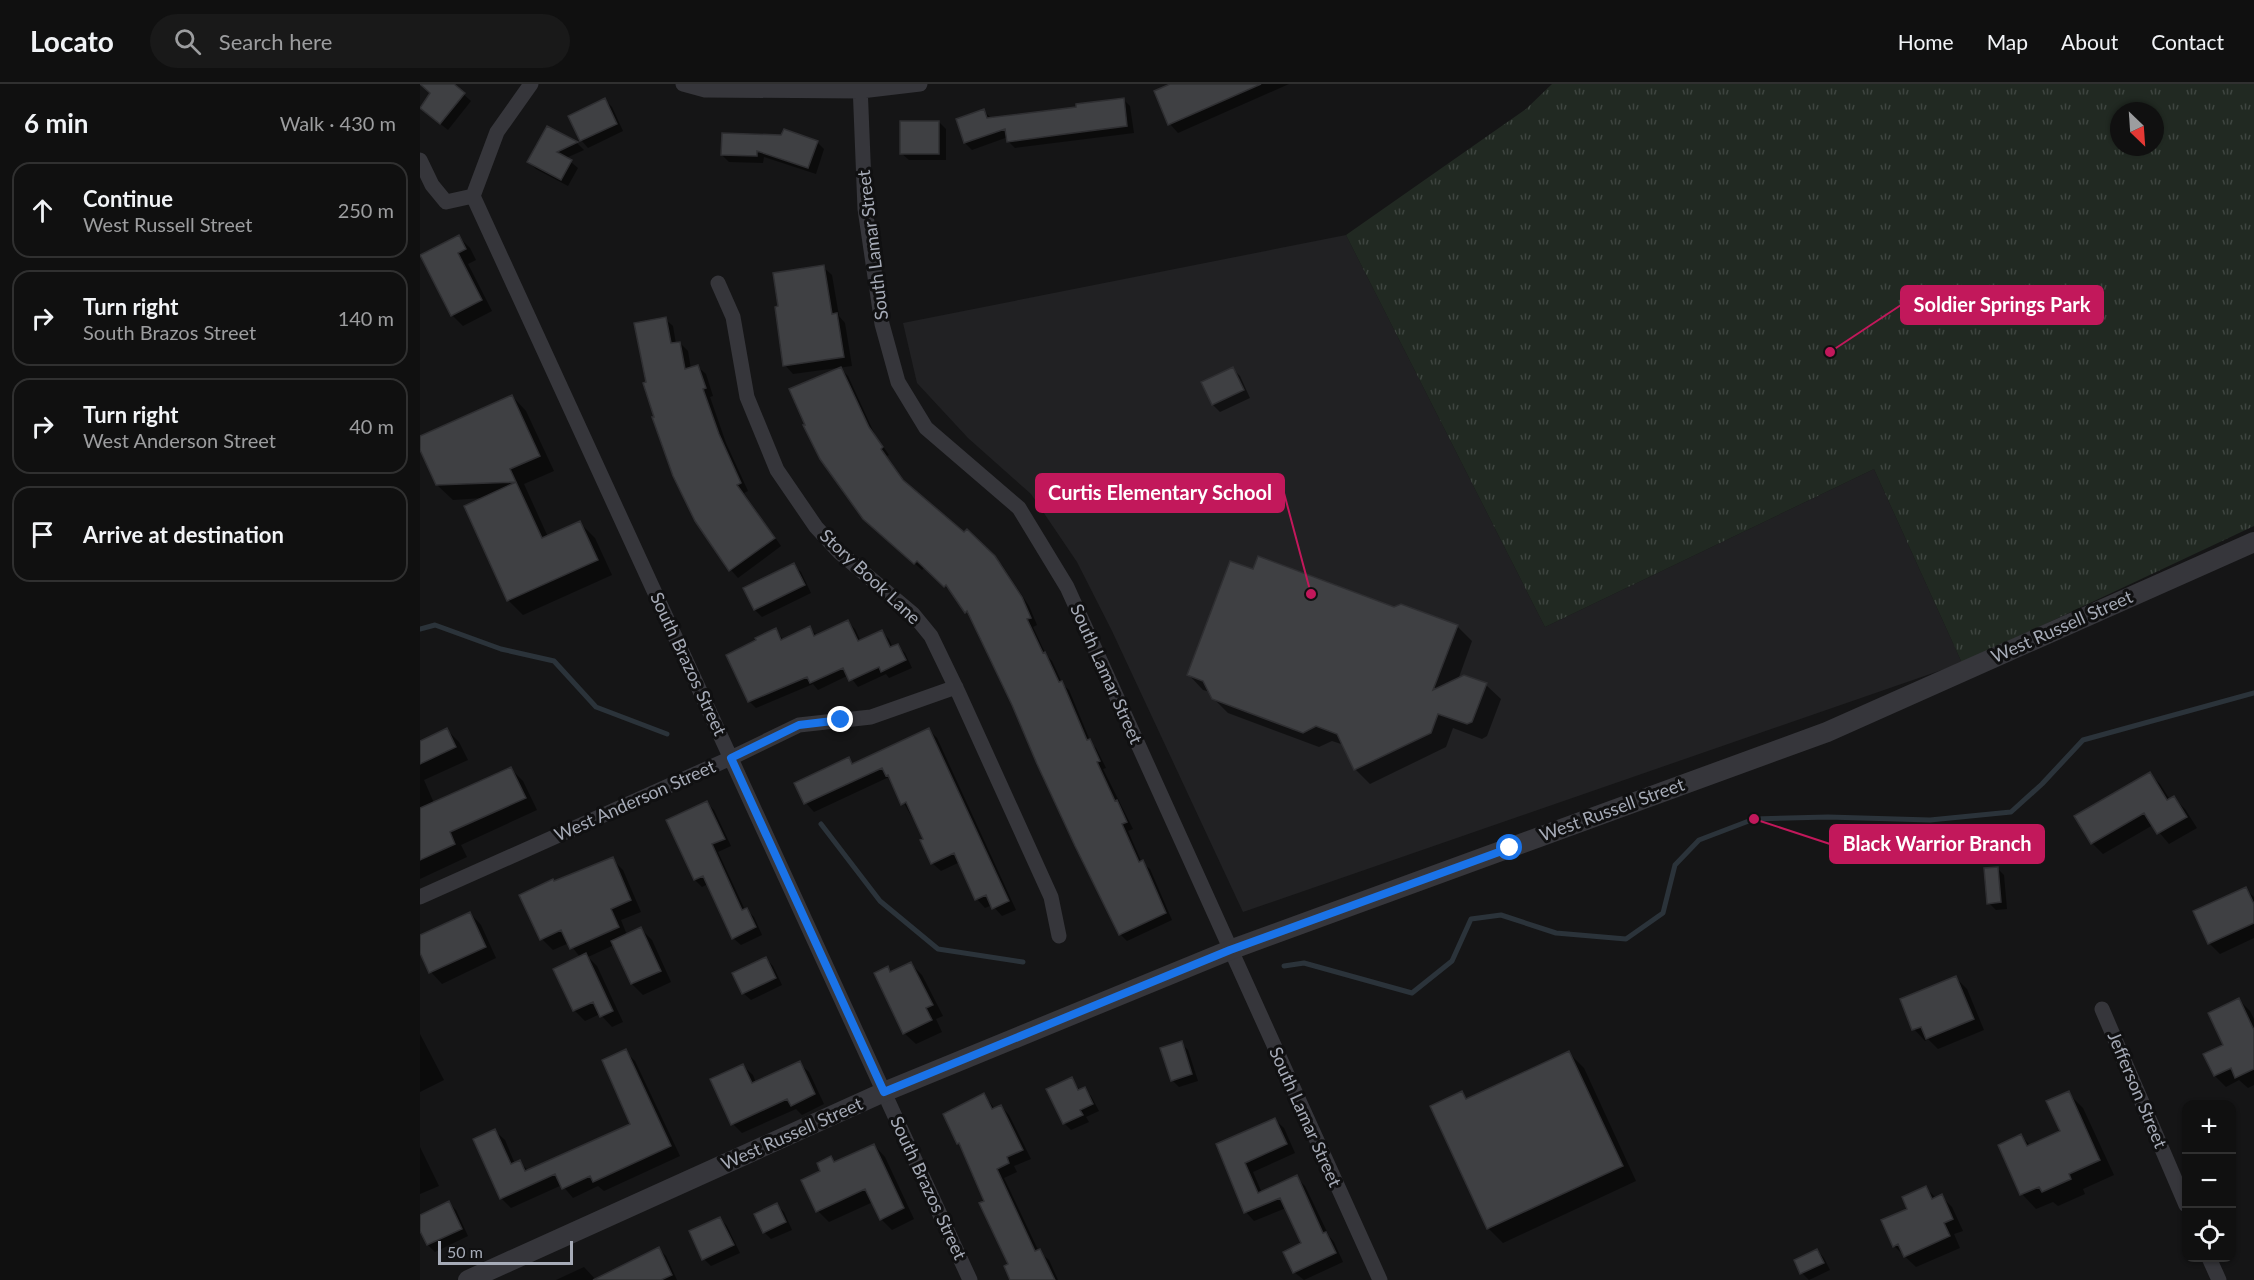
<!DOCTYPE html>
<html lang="en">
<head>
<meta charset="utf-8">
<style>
  body { margin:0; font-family:Lato,sans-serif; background:#191919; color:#f1f3f6 }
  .controls { position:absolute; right:18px; bottom:18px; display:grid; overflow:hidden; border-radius:12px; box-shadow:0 2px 4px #0004 }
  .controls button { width:54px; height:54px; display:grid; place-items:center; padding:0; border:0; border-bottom:2px solid #303030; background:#101010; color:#f1f3f6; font:30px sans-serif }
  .compass { position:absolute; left:1690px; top:18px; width:54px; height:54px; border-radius:50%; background:#101010; box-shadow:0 2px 4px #0004; rotate:155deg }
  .scale { position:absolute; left:18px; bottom:15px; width:135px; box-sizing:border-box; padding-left:6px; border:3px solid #a6abb7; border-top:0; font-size:16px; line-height:21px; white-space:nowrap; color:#a6abb7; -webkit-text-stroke:4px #101011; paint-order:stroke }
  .stop { position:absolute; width:18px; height:18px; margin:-14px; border:4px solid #1a73e8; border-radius:50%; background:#fff }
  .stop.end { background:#1a73e8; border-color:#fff; box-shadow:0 2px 6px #0008 }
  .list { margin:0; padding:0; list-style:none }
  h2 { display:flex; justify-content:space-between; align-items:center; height:78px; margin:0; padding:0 24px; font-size:26px }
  h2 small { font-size:20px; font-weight:400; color:#9c9d9f }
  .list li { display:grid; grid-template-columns:39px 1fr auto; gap:18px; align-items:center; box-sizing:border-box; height:96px; margin:0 12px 12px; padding:0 12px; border:2px solid #303030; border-radius:18px }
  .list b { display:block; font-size:22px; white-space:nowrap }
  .list p { margin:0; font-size:20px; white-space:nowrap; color:#9c9d9f }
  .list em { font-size:20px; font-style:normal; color:#9c9d9f }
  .icon { flex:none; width:33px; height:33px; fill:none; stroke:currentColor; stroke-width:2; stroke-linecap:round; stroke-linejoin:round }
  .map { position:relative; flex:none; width:1834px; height:1196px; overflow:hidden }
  header { display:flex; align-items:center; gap:36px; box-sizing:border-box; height:84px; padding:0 30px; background:#101010; border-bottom:2px solid #303030 }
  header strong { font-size:28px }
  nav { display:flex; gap:33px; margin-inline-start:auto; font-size:21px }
  .search { width:420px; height:54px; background:#191919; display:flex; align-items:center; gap:15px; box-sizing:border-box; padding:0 21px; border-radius:33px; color:#9c9d9f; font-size:22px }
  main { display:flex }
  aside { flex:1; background:#101010 }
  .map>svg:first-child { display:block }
</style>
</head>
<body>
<header>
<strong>Locato</strong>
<div class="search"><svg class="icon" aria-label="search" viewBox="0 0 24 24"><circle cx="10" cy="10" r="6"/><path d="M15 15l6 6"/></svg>Search here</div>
<nav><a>Home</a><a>Map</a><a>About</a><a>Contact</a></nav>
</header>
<main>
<aside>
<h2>6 min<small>Walk · 430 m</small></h2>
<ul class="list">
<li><svg class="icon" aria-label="ahead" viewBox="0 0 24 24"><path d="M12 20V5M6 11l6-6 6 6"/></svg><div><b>Continue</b><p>West Russell Street</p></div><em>250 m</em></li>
<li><svg class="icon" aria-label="right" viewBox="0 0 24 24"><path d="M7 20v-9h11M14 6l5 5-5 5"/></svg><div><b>Turn right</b><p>South Brazos Street</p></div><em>140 m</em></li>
<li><svg class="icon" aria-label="right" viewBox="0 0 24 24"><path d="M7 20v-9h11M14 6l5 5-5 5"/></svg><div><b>Turn right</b><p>West Anderson Street</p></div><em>40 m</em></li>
<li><svg class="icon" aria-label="arrive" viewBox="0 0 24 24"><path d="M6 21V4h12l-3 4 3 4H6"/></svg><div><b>Arrive at destination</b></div></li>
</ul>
</aside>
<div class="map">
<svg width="1834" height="1196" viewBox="0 0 1834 1196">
  <defs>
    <pattern id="grass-tufts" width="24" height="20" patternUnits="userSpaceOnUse" patternTransform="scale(1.5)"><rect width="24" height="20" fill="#212922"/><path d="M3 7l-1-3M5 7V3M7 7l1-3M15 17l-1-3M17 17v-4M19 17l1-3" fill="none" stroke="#3e4540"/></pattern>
  </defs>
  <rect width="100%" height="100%" fill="#151516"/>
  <!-- built -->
  <path fill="#212123" d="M926,151L1125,543L1454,385L1542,579L823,828L692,547L657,478L611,410L548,354L497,299L483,239Z"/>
  <!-- grass -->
  <path fill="url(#grass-tufts)" fill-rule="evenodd" d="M1132,0H1834V442L1542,579L1454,385L1125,543L926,151L1106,25ZM1699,27H1735V63H1699Z"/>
  <!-- shadow -->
  <path fill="#0007" d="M0,0H32L51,17L28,46L8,30L11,10Z
    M754,0H869L758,49L750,40L736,7Z
    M703,15L710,22L714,49L595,64L588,57V53L552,66L545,59L538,36L564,27L571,34L658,24Z
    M185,16L192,23L203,47L168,64L161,56L150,32Z
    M519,38L526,45V76H489L481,69Z
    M128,44L157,59L164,66L146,74L158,84L148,102L116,85L109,78Z
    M397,58L404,65L396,90L344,73L343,79L309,78L302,71Z
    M39,153L50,164L56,176L48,180L72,227L43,242L32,231Z
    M403,183L412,191L419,232L425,239L432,282L373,290L365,281Z
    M245,235L253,242L256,260L260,259L268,267L271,285L278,283L286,290L293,312L290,313L306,359L328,407L324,409L361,462L318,494L311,486L276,437L235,334L227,299Z
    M421,285L428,292L455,351L469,371L467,372L488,402L544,450L547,447L582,481L609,522L617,541L613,543L626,571L632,577L643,601L649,606L671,659L676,664L686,684L683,685L713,745L708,747L722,779L730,785L752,836L707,857L700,850L552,534L532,509L505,483L502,486L452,442Z
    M813,285L820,292L830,314L800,328L793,321L783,299Z
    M92,312L106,327L134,387L104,400L128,453L160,439L175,454L192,491L103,531L89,517L46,422L63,414L33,416L17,401L0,362V354Z
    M373,481L381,488L391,509L342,533L335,526L325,504Z
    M834,487L1037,542L1052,557L1038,596L1066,601L1081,615L1067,652L1062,655L1033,644L1026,663L950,700L935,685L924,661L912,657L899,663L808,629L793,614L790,608L783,606L769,591Z
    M428,538L435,545L441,558L462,548L469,555L473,564L478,562L485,569L492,584L469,594L466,590L438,603L429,591L398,606L393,600L336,624L329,617L355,546L364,556L389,544L397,551Z
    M27,646L39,658L48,676L4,696L14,719L91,685L103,697L117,726L41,761L47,773L0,795V659Z
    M509,646L517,654L596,826L582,832L572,821L565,824L557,815L540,778L521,787L512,779L505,756L469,693L394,728L386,719L376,700L429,675L434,681Z
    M1729,689L1740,700L1750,716L1754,714L1765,725L1777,744L1749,760L1733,741L1683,770L1672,759L1657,732Z
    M287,719L294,726L311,762L298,768L325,826H327L334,833L342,851L321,861L313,854L288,800L282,803L275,796L248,737Z
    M192,775L203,786L221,828L201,836L207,851L221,845L232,856L251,898L223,911L212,900L194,861L168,873L177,882L203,938L192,943L180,930L165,937L154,926L160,873L149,859L133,866L122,855L134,799Z
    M1577,784L1584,791L1587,825L1576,826L1569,819Z
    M1825,805L1834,813V854L1800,870L1789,859Z
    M50,829L61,841L76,874L22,900L11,888L0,866V853Z
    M346,875L353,882L362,901L331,916L323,909Z
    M491,880L502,891L523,932L516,935L522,948L496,960L484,949L468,884L472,889Z
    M1536,894L1547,905L1564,946L1518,965L1508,955L1505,957L1494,945L1482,916Z
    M1819,916L1830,927L1834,935V1001L1828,1004L1819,996L1806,1003L1795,992Z
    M0,950L24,996L0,1008Z
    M761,959L768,966L778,997L759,1003L752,996Z
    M205,967L215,977L260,1072L184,1107L178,1102L153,1114L142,1101L91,1124L81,1114L75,1047L85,1056L95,1080L99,1078L109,1087L212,1041Z
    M1149,969L1164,984L1216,1097L1083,1159L1068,1144L1042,1009L1048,1016Z
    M379,979L389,988L404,1020L382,1031L376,1025L322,1049L313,1040L323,982L333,991L336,999Z
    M651,995L661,1007L664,1005L671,1012L679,1027L666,1033L669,1038L651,1046L644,1039Z
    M1648,1009L1663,1024L1694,1091L1663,1105L1665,1110L1638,1122L1633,1118L1616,1125L1602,1110L1580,1061L1601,1052L1611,1062L1642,1048Z
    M564,1011L575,1025L581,1022L589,1031L611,1075L594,1082L597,1088L584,1094L619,1168L629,1176L638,1196H592L590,1181L566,1118L543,1064L539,1059L525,1030Z
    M855,1036L864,1044L875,1069L833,1088L842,1109L876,1093L885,1102L909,1152L914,1158L923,1178L884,1196L874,1188L883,1160L866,1124L834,1137L826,1128L798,1061Z
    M454,1061L465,1073L494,1135L472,1146L461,1135L453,1118L409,1138L398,1127L402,1087L411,1074L416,1079Z
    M0,1063L19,1102L0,1110Z
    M1506,1104L1516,1114L1521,1112L1532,1123L1543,1147L1534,1150L1540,1164L1496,1183L1474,1162L1489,1125Z
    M29,1119L36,1126L48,1152L15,1168L8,1161L0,1144V1132Z
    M357,1121L364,1128L372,1146L351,1155L344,1148Z
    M300,1134L307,1142L320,1169L291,1182L284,1175Z
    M239,1165L246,1172L257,1196H191Z
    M1397,1166L1404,1174L1410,1186L1389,1196L1382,1189Z
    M164,1183L176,1196H136Z"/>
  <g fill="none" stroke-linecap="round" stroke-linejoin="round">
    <!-- stream -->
    <path stroke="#2b333a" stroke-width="5" d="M0,545L15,541L81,565L134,577L176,623L247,650
      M401,740L460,817L518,865L603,878
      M864,882L884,879L992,909L1032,877L1051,835L1081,831L1136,849L1206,855L1243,829L1255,781L1279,756L1334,735L1408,733L1510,736L1591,728L1622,700L1663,656L1834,609"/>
  </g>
  <!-- building -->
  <path fill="#3f4043" stroke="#2f2f32" stroke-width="1.5" d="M0,0H34L45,9L20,40L0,24L10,9Z
    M750,0H841L748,41L734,7Z
    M185,14L197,40L160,57L148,32Z
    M704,14L707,42L638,51L587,58L585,45L544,59L536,35L564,25L567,34L656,23V20Z
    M480,37H519V70H480Z
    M127,42L158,58L137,68L152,76L141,96L107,78Z
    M364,45L398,57L388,84L337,67V72L301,71L302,49L361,51Z
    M39,151L46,165L38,169L62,216L31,232L0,171Z
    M404,181L412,230L417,229L424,273L363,282L355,223L358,222L353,189Z
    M246,233L251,259L260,258L265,285L278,281L286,304L283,305L299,350L321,399L317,401L355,454L309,487L275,437L253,392L232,333H234L223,299L226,298L214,239Z
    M421,283L449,343L463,363L461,365L483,396L544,448L547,445L575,472L602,513L611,534L607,535L623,569L625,568L639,598L642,597L667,656L670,655L680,677L677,678L695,717L697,716L707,738L702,740L719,778L723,776L746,829L699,851L655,762L617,680L592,621L547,527L545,529L526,501L524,503L497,477L494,480L443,435L400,375L383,341H385L369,305Z
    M813,283L824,306L792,321L781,298Z
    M92,311L120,372L90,385L122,454L160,437L178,476L87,517L44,422L96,398L16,401L0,366V352Z
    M838,472L974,523L981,520L1038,541L1013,606L1044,591L1067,599L1052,638L1047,640L1018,630L1011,649L934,686L917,650L896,642L883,649L792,615L783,597L767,591L810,477L833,485Z
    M374,479L385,501L334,526L323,504Z
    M428,536L438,557L462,546L470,563L478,560L486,576L461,588L459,583L429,597L423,584L390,599L387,593L328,618L306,571L336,556L335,554L356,544L361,556L390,542L394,552Z
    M27,644L36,663L0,680V657Z
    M509,644L589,817L572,825L566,811L555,816L534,769L511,780L500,756L503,755L486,718L481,721L468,691L466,692L462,684L384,720L374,699L429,673L432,680Z
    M91,683L106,714L30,748L35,760L0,776V724Z
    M1730,688L1747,716L1754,712L1767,733L1737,750L1724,729L1671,760L1654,732Z
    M287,717L305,755L292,760L322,826L327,824L336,843L312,855L283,792L274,796L246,736Z
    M193,773L211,816L191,825L199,843L150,865L141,846L120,856L99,811L133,795L134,797Z
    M1578,783L1581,818L1567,820L1564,784Z
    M1826,803L1834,820V839L1788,860L1773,827Z
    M50,828L66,863L9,889L0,869V851Z
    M221,843L241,887L211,900L191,857Z
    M166,869L193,927L180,933L173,918L153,927L133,885Z
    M346,873L356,894L322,910L312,889Z
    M491,878L513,921L506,924L512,936L483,950L454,889L468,882L470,888Z
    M1536,892L1554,935L1506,955L1501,943L1492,946L1480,915Z
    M1819,914L1834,946V985L1815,994L1811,984L1794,992L1783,970L1803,961L1788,929Z
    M762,957L772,990L751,997L740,964Z
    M206,965L251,1062L173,1098L170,1092L142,1105L135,1090L80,1115L53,1055L75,1045L91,1080L100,1076L105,1087L210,1040L182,976Z
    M1149,967L1203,1082L1067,1145L1010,1022L1042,1007L1046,1015Z
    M380,977L395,1010L371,1022L367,1015L311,1041L290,995L323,980L332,999Z
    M652,993L658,1006L665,1003L673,1020L660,1026L663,1031L643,1040L626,1005Z
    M1649,1007L1680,1076L1649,1090L1651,1095L1622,1108L1619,1103L1600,1111L1578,1061L1601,1050L1607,1062L1640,1047L1626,1017Z
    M564,1009L572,1025L581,1021L603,1066L587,1073L589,1079L577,1085L615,1167L620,1165L635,1196H590L584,1182L588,1180L559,1119L564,1117L539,1059L537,1060L523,1030Z
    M855,1034L867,1060L825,1079L838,1109L877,1091L903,1149L906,1148L916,1169L873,1189L863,1168L881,1159L860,1114L824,1129L796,1060Z
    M454,1060L484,1124L460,1136L445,1105L396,1128L381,1096L400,1087L397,1079L411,1072L414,1078Z
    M1506,1102L1512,1115L1522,1110L1533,1135L1524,1139L1530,1152L1484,1173L1478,1160L1473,1163L1461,1136L1487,1125L1482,1113Z
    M29,1117L42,1145L7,1161L0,1147V1131Z
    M357,1119L366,1138L343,1149L334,1130Z
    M300,1133L314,1161L282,1176L269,1147Z
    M239,1163L252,1191L241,1196H173Z
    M1397,1165L1404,1179L1380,1190L1374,1176Z"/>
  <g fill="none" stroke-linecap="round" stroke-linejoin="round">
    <!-- minor -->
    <path stroke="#36363b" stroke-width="15" d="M111,0L77,48L53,112L550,1196
      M263,0L285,6L441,7L500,0
      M440,0L445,125L462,240L478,298L506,344L599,424L647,503L960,1196
      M0,76L12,101L26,118L53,112
      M298,199L313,233L327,313L357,386L396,443L419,468L493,530L511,552L539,610L631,813L639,852
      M0,813L311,674L379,641L451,633L536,603
      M1682,925L1766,1121
      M1789,1174L1799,1196"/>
    <!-- tertiary -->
    <path stroke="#36363b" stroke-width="20" d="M48,1196L464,1008L810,866L1407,648L1834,458"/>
  </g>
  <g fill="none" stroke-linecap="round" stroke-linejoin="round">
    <!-- route -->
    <path stroke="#1a73e8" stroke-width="8" d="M421,636L379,641L311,674L464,1008L810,866L1090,764"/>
  </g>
  <g text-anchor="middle" stroke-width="6" stroke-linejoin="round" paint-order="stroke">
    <!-- street labels -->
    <g font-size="18" fill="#a6abb7" stroke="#101011">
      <text transform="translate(453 161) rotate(-97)" y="6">South Lamar Street</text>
      <text transform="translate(450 493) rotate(43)" y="6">Story Book Lane</text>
      <text transform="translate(1642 543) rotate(-24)" y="6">West Russell Street</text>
      <text transform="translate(268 580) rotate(65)" y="6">South Brazos Street</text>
      <text transform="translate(686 590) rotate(66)" y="6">South Lamar Street</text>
      <text transform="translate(215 717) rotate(-24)" y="6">West Anderson Street</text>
      <text transform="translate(1192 726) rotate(-20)" y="6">West Russell Street</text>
      <text transform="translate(1717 1006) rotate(67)" y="6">Jefferson Street</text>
      <text transform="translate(885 1033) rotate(66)" y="6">South Lamar Street</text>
      <text transform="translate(372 1050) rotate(-24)" y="6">West Russell Street</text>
      <text transform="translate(508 1104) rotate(65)" y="6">South Brazos Street</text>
    </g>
  </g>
  <!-- callouts -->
  <path fill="none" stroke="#c2185b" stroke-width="2" d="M1410 268L1481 221M891 510L864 409M1334 735L1410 760"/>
  <g fill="#c2185b" stroke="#101011" stroke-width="2">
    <circle cx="1410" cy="268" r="6"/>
    <circle cx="891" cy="510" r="6"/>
    <circle cx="1334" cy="735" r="6"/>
  </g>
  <g fill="#c2185b" stroke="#c2185b" stroke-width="2">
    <rect x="1481" y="202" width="202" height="38" rx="6"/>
    <rect x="616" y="390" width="248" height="38" rx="6"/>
    <rect x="1410" y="741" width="214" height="38" rx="6"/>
  </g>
  <g font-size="20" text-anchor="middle" font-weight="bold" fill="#fff">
    <text x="1582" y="228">Soldier Springs Park</text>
    <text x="740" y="416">Curtis Elementary School</text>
    <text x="1517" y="767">Black Warrior Branch</text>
  </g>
</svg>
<div class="controls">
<button>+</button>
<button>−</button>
<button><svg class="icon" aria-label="locate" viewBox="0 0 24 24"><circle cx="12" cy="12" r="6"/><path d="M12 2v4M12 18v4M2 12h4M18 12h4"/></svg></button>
</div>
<svg class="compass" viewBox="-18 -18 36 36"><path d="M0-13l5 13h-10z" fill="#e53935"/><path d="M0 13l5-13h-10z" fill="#9c9d9f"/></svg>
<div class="scale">50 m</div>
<div class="stop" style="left:1090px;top:764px"></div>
<div class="stop end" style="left:421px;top:636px"></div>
</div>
</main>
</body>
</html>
